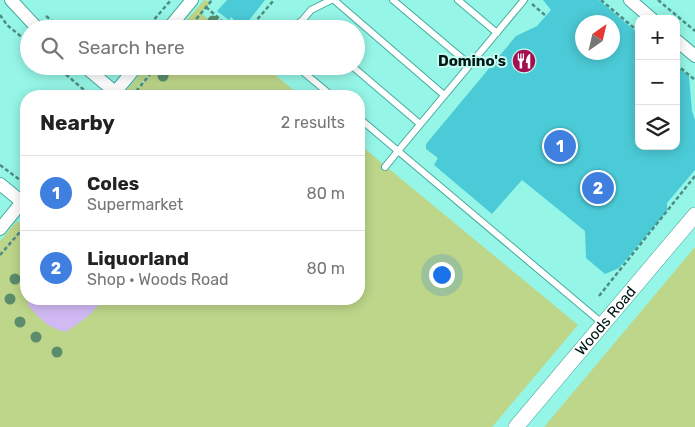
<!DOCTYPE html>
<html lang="en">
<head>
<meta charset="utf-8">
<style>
  body { margin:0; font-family:Rubik,sans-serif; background:#f6f6f6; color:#222 }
  .controls { position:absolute; right:15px; top:15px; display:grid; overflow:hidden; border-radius:10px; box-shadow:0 2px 12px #0003 }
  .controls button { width:45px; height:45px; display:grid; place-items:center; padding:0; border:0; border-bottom:1px solid #e0e0e0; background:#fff; color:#222; font:25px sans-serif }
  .compass { position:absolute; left:575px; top:15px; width:45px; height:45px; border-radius:50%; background:#fff; box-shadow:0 2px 12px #0003; rotate:34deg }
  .you { position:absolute; left:441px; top:274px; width:18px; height:18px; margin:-12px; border:4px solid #fff; border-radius:50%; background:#1a73e8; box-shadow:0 0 0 8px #1a73e833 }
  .badge { display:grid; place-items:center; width:32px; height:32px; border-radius:50%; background:#a41151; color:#fff; font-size:16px; font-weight:700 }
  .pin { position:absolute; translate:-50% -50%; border:2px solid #fff; box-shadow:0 1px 5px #0006 }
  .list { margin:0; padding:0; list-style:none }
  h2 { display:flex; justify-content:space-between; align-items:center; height:65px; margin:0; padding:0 20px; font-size:21px }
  h2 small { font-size:16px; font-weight:400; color:#767676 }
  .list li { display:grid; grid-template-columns:32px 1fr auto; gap:15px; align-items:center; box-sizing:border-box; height:75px; padding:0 20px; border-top:1px solid #e0e0e0 }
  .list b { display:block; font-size:19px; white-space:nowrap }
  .list p { margin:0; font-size:16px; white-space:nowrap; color:#767676 }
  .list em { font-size:16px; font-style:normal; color:#767676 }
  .icon { flex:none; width:28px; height:28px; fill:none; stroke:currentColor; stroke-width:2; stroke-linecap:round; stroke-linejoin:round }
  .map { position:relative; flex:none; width:695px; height:427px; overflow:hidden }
  .search { position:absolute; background:#fff; box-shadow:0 2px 12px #0003; left:20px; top:20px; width:345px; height:55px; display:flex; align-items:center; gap:12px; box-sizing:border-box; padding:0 18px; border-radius:28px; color:#767676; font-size:19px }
  .panel { position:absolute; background:#fff; box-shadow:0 2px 12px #0003; left:20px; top:90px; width:345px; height:215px; border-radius:20px }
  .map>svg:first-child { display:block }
</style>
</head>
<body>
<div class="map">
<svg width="695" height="427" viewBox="0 0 695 427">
  <rect width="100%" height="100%" fill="#95f6e7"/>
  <!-- green -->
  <path fill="#bdd689" d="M204,0L211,2L201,13L219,29H179Z
    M147,66H156L130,96H122Z
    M157,66H264L301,96H132Z
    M359,144L578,325L492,427H0V241L17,221L23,226L26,222V299H359Z
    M695,247V427H544Z"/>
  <!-- water -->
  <path fill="#d1baf4" d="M28,299H58L62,303H70L75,299H104C93,313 81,323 65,332C47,327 40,319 28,305Z"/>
  <!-- building -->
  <path fill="#4bcbd7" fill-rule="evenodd" d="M227,0H265L243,28L231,17L229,20L217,11Z
    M543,0H599L639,34V146H676V65L689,76L692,111L695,120V170L667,203V211L619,268L605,274L586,258L585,231L522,180L492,214L434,165L438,158L426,149V144L516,36L537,26L551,10ZM582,22H612V52H582Z"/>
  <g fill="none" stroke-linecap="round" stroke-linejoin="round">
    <!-- service casing -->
    <g stroke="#47aa9d" stroke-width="8">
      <path id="service" d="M334,0L444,95
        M393,0L470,65
        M458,0L497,33
        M524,0L398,151L602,323
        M300,22L308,29
        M295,29L311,10L331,0
        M296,66L332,96
        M352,66L420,124
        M359,118L398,151L385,167"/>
    </g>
    <!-- minor casing -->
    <g stroke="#47aa9d" stroke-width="14">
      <path id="minor" d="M11,0L38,29
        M630,0L652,19
        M168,29L192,0
        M676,40L695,56
        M84,66L115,92
        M112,96L137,66
        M0,184L22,202
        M0,229L26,197"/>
    </g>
    <!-- tertiary casing -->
    <g stroke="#47aa9d" stroke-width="16">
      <g id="tertiary">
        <path id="s1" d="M516,427L695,215"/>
      </g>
    </g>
    <!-- path -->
    <path stroke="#4e8d83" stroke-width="2.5" stroke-dasharray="4 2.5" stroke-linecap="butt" d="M601,0L639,32
      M658,0L695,31
      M532,4L546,16
      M206,7L231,29
      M0,15L7,25L29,43
      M46,16L62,29
      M146,29L171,0
      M188,29L212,0
      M249,29L274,0
      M676,64L695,80
      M56,66L90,95
      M109,66L112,69
      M132,96L157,66
      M0,165L20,180L26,172
      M0,255L26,225
      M599,296L695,176"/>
    <!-- service -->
    <use href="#service" stroke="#fff" stroke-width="6"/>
    <!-- minor -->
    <use href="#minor" stroke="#fff" stroke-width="12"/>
    <!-- tertiary -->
    <use href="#tertiary" stroke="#fff" stroke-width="15"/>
  </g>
  <!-- trees -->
  <g fill="#5b8d6d">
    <circle cx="213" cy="21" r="5.5"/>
    <circle cx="163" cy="76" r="5.5"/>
    <circle cx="15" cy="279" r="5.5"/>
    <circle cx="10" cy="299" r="5.5"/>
    <circle cx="20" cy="322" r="5.5"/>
    <circle cx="36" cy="337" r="5.5"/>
    <circle cx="57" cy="352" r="5.5"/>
  </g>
  <!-- icons -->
  <defs>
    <g id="restaurant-disc" transform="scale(1.25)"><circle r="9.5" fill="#a41151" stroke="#c5fbf2"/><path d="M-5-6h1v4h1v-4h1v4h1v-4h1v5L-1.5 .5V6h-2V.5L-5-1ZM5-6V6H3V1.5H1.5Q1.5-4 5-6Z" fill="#fff"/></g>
  </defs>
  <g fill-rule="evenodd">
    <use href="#restaurant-disc" x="524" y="61"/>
  </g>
  <g text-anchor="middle" stroke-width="4" stroke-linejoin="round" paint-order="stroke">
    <!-- poi labels -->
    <g font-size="15" font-weight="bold" fill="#001915" stroke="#c5fbf2" text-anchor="end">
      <text x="506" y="66">Domino's</text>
    </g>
    <!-- street labels -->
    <g font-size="15" fill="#001915" stroke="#c5fbf2">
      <text dy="5" stroke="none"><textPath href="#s1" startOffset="139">Woods Road</textPath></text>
    </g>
  </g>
</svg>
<div class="controls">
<button>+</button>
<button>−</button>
<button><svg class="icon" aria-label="layers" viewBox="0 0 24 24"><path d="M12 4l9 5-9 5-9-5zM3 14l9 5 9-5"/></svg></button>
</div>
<svg class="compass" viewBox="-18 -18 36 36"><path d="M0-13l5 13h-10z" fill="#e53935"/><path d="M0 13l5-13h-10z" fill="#767676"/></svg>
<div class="you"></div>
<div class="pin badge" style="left:560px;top:146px;background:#3f7fe0">1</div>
<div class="pin badge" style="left:598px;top:188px;background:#3f7fe0">2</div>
<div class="search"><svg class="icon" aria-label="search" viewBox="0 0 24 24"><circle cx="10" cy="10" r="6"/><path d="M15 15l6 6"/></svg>Search here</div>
<section class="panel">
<h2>Nearby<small>2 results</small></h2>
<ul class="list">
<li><span class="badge" style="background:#3f7fe0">1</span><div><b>Coles</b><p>Supermarket</p></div><em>80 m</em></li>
<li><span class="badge" style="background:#3f7fe0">2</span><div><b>Liquorland</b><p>Shop · Woods Road</p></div><em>80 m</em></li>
</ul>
</section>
</div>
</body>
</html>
